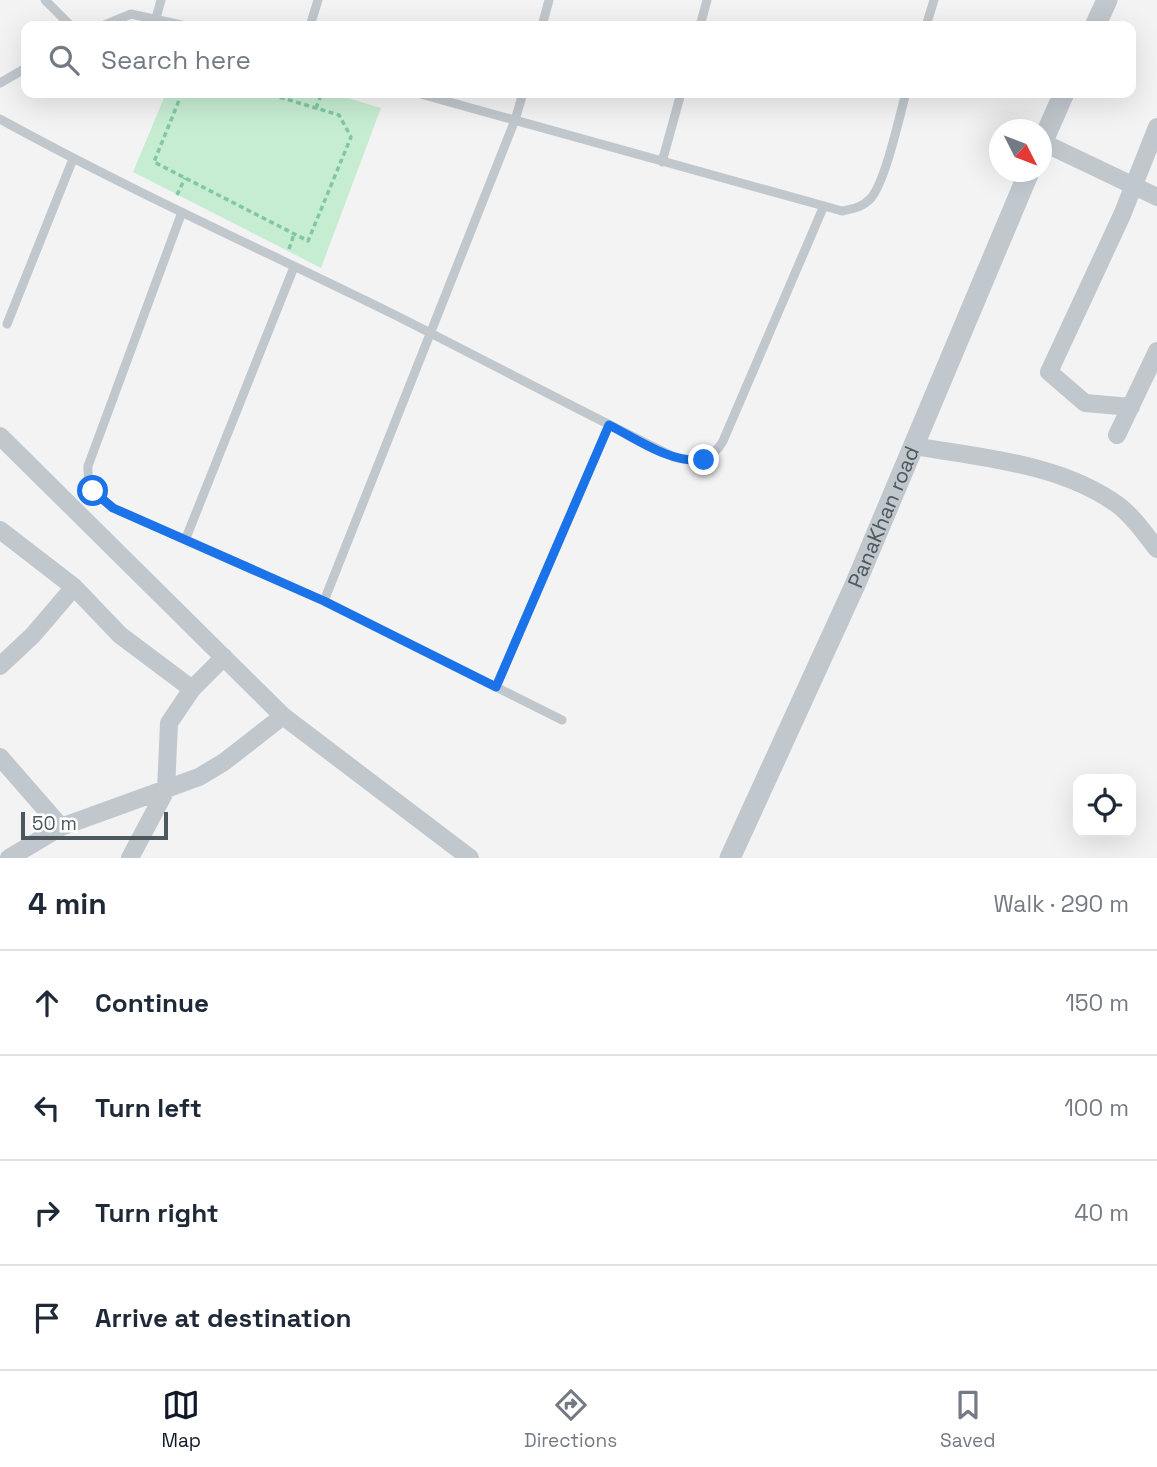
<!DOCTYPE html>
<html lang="en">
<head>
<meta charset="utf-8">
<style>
  body { margin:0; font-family:"Space Grotesk",sans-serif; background:#f2f2f3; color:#1f2937 }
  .controls { position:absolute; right:21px; bottom:21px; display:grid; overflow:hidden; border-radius:14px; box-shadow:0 7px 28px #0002 }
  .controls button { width:63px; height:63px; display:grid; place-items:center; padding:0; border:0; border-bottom:2px solid #e0e1e3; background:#fff; color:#1f2937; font:35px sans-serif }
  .compass { position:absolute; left:989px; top:119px; width:63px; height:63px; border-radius:50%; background:#fff; box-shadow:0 7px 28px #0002; rotate:132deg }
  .scale { position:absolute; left:21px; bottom:18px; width:147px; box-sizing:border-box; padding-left:7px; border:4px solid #4c575e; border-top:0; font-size:19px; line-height:24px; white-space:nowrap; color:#4c575e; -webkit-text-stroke:5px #fff; paint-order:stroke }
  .stop { position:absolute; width:21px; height:21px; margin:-16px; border:5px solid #1a73e8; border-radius:50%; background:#fff }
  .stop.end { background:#1a73e8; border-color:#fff; box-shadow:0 2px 7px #0008 }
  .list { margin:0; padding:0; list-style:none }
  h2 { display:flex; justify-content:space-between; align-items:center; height:91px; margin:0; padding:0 28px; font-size:30px }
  h2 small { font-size:23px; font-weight:400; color:#747a83 }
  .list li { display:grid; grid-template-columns:46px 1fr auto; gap:21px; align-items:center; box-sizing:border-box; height:105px; padding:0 28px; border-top:2px solid #e0e1e3 }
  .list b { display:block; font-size:26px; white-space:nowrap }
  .list em { font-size:23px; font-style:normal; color:#747a83 }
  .icon { flex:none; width:38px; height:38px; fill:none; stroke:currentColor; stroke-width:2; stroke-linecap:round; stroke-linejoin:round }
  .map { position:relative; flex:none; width:1157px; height:858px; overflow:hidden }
  .search { position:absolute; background:#fff; box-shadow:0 7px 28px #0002; left:21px; right:21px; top:21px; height:77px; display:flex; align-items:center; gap:18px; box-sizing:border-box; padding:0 24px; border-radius:14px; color:#747a83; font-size:26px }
  .sheet { height:511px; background:#fff }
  nav { display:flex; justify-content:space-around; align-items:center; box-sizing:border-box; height:98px; border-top:2px solid #e0e1e3; background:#fff; font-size:19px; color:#747a83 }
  nav a { display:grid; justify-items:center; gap:4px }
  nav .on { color:#111827 }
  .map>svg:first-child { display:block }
</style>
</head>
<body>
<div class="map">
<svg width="1157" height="858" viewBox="0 0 1157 858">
  <rect width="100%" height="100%" fill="#f4f3f3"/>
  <!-- green -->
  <path fill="#c6edd2" d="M166,93H332L381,108L321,268L133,172Z"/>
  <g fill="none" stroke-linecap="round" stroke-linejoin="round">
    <!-- path -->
    <path stroke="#81c8a0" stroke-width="3.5" stroke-dasharray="5 3.5" stroke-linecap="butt" d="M182,93L154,162L308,241L351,137L339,115L266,93
      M316,108L322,93
      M177,195L185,178
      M289,249L294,234"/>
    <!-- service -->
    <path stroke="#c0c7cd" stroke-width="9" d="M45,0L71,26
      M156,18L161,0
      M102,26L131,14L186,26
      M310,26L318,0
      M542,26L549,0
      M700,26L707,0
      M926,26L934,0
      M0,83L26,68
      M417,93L842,211C853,209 863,207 871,198C886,180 899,117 906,93
      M0,119C129,190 263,250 395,315C488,362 580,411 674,457C695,463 712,461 723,441L823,208
      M662,162L681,93
      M182,212L88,466C87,490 95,493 113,508L324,601L562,720
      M7,324L73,159
      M186,538L294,267
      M324,601L515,120L523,93
      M496,687L609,425"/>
    <!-- minor -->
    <path stroke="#c0c7cd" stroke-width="18" d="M1042,142L1157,197
      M1131,407L1085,403L1049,372L1122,215L1157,127
      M1117,435L1157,351
      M0,436L283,716L470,858
      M914,446C982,458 1060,463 1118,505C1134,517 1145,534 1157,549
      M0,530L74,587L120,635L192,689
      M0,666L33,635L74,587
      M0,757L61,827
      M9,858L61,827L199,777L224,762L283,716
      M130,858L166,790L169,723L192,689L224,657"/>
    <!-- tertiary -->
    <g stroke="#c0c7cd" stroke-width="21">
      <path d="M1095,26L1107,0"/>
      <path d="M1042,143L1064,93"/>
      <path id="s1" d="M730,858L855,585L1029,172"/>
    </g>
  </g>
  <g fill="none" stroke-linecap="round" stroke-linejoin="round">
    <!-- route -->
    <path stroke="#1a73e8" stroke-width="9" d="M93,491L113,508L324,601L496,687L609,425C637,439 671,464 704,460"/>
  </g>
  <g text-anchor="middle" stroke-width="6" stroke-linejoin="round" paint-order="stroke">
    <!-- street labels -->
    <g font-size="21" fill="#4c575e" stroke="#fff">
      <text dy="7" stroke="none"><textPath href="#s1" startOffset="374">PanaKhan road</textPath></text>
    </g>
  </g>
</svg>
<div class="controls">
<button><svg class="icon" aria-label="locate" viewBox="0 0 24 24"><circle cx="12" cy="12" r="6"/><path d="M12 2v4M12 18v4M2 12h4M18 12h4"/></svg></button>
</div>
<svg class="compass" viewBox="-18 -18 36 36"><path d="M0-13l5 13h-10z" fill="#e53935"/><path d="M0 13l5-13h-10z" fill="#747a83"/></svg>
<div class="scale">50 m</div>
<div class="stop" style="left:93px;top:491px"></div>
<div class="stop end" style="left:704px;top:460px"></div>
<div class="search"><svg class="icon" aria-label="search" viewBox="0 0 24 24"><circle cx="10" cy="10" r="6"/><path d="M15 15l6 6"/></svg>Search here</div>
</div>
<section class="sheet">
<h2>4 min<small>Walk · 290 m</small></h2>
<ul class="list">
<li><svg class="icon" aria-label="ahead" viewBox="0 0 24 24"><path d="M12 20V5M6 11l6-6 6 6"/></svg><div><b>Continue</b></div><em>150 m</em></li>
<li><svg class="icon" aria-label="left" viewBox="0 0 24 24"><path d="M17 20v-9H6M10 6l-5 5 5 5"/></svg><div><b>Turn left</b></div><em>100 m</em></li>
<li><svg class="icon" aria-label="right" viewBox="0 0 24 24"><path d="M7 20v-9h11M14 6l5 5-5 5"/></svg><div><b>Turn right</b></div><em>40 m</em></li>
<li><svg class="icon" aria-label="arrive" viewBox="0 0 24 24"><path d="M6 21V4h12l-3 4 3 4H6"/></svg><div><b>Arrive at destination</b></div></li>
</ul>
</section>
<nav>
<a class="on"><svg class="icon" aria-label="map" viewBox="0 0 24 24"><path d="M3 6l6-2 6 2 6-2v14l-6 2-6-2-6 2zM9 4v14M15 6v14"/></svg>Map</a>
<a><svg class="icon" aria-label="directions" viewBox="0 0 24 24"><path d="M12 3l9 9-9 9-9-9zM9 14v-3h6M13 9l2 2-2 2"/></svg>Directions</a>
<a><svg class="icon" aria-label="saved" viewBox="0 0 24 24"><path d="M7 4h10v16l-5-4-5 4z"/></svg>Saved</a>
</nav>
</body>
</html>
